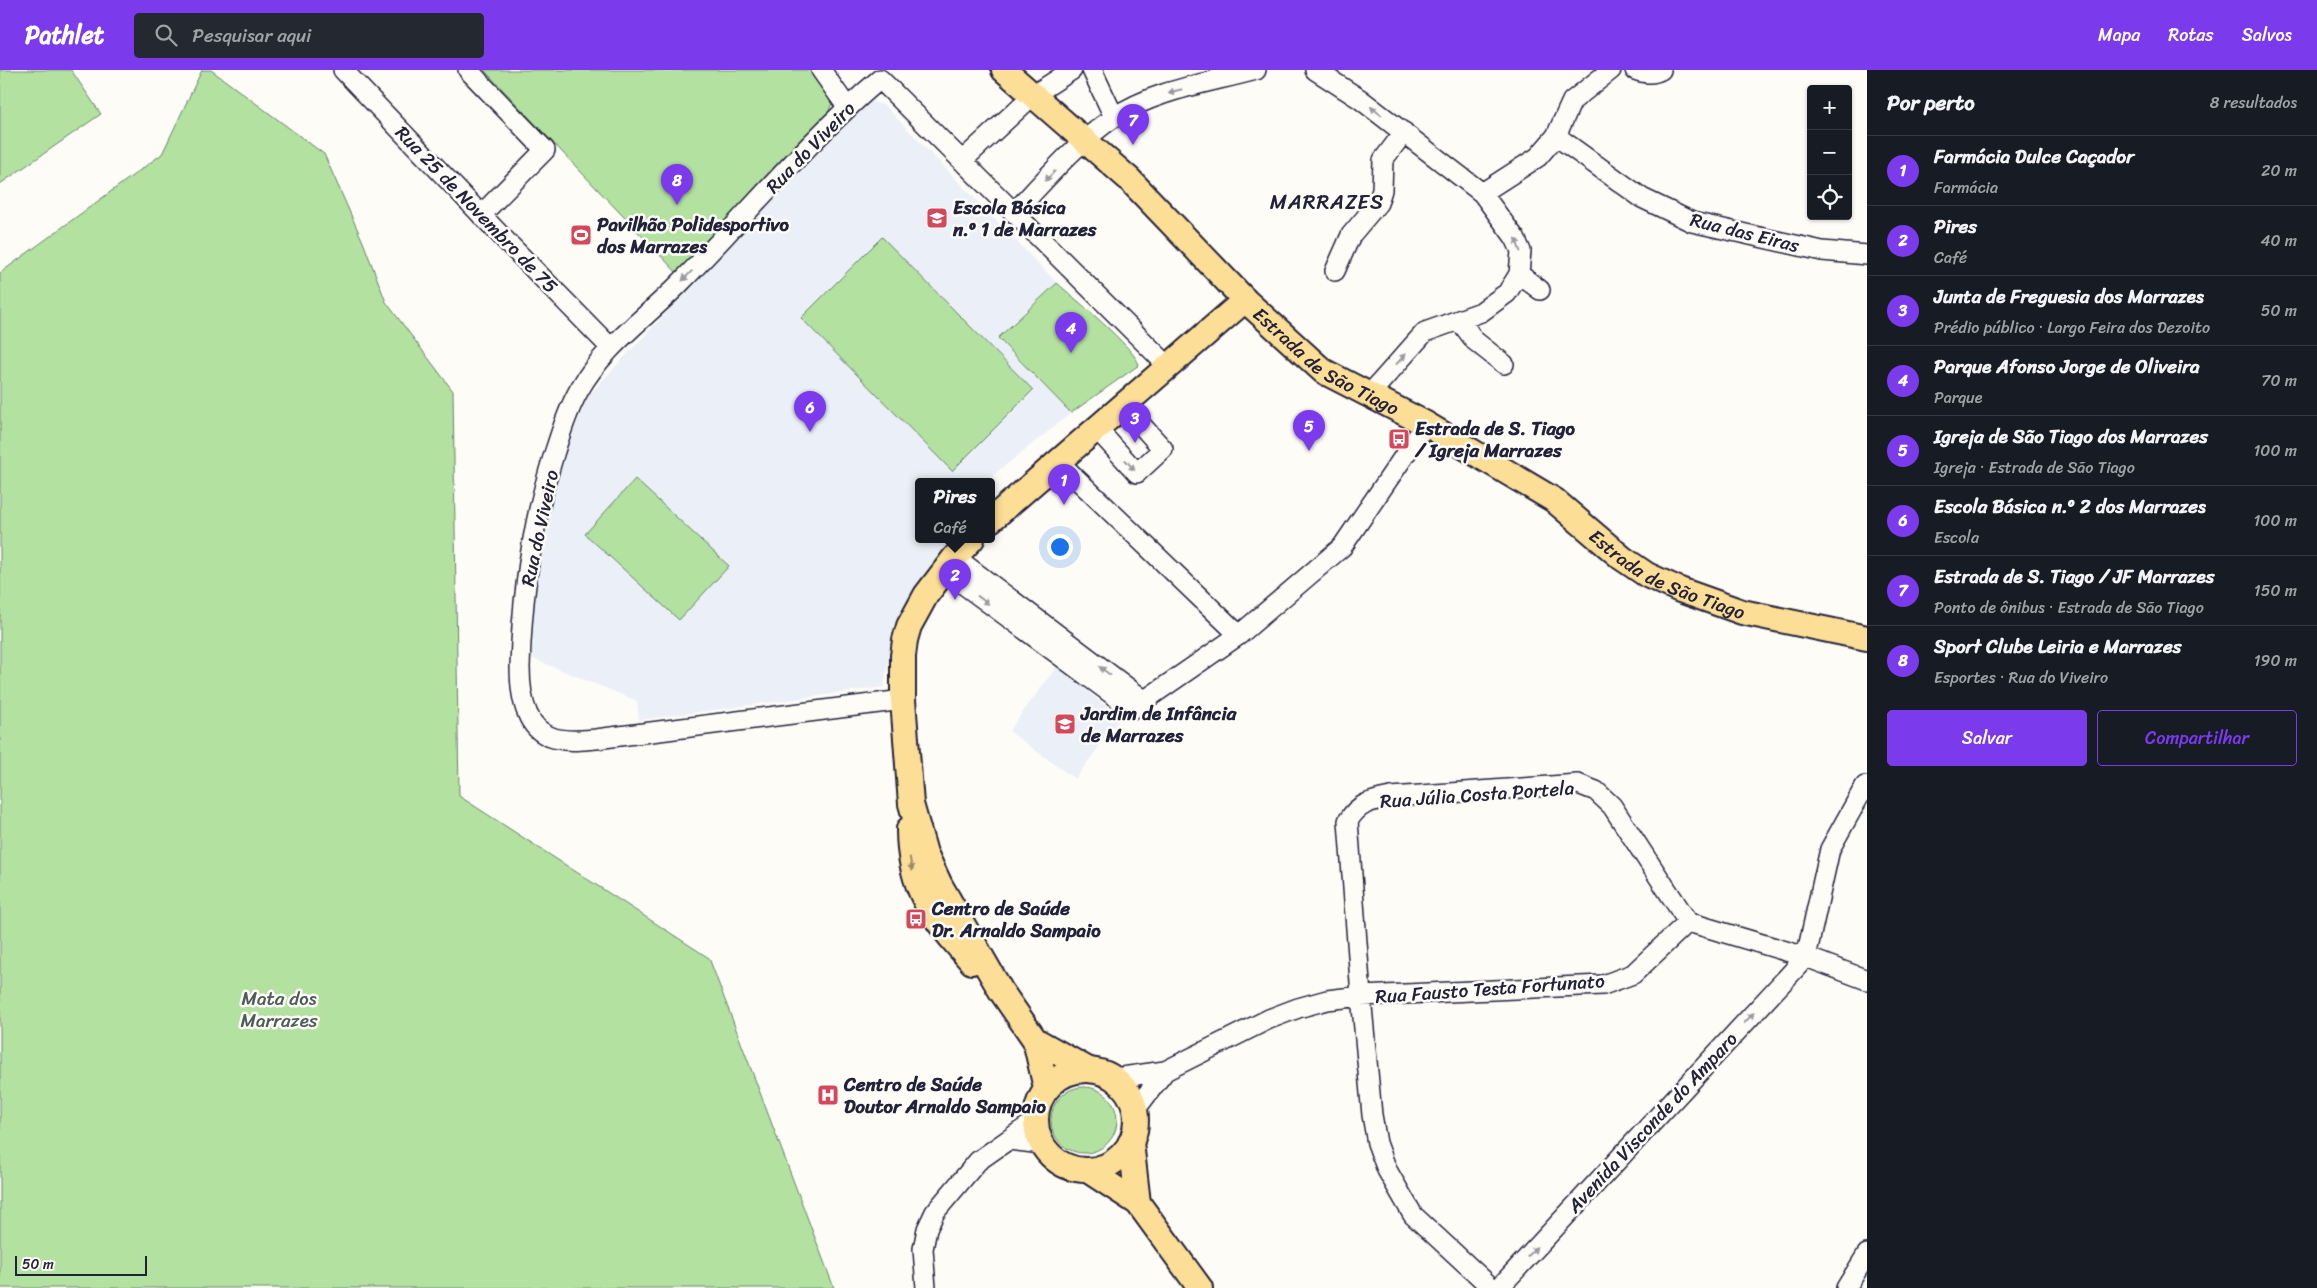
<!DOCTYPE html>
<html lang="pt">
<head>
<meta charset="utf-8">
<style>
  body { margin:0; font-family:Sriracha,sans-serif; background:#242831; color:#f1f3f6 }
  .controls { position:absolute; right:15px; top:15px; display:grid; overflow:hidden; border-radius:5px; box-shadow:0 1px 4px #0004 }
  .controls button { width:45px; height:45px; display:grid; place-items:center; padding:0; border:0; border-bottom:1px solid #363941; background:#171b24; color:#f1f3f6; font:25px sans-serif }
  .scale { position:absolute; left:15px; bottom:12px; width:132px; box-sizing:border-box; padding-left:5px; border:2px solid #22223b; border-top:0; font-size:14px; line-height:18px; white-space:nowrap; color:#22223b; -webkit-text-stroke:4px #fdfcf7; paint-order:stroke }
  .you { position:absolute; left:1059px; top:476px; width:18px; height:18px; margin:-12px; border:4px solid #fff; border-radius:50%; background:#1a73e8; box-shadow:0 0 0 8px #1a73e833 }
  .badge { display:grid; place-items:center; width:32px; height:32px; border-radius:50%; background:#7c3aed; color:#fff; font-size:16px; font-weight:700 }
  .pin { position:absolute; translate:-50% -41px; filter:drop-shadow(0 1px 2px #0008) }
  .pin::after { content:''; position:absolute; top:26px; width:18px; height:15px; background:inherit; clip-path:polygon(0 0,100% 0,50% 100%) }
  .popup { position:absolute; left:915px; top:408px; width:80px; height:65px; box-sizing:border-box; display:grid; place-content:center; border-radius:5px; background:#171b24; filter:drop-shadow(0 1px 4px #0005); font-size:16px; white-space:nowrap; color:#9ea1a6 }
  .popup b { font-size:19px; color:#f1f3f6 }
  .popup::after { content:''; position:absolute; left:50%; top:100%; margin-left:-10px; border:10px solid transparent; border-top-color:#171b24 }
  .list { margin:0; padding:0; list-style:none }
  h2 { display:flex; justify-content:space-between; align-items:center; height:65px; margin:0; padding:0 20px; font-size:21px }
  h2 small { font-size:16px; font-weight:400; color:#9ea1a6 }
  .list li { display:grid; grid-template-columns:32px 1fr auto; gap:15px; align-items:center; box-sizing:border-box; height:70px; padding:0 20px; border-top:1px solid #363941 }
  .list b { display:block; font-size:19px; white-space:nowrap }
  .list p { margin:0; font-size:16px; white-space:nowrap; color:#9ea1a6 }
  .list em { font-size:16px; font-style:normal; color:#9ea1a6 }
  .actions { display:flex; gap:10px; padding:15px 20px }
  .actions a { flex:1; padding:11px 0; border:1px solid #7c3aed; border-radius:5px; text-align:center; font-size:18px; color:#7c3aed }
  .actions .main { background:#7c3aed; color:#fff }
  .icon { flex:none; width:28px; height:28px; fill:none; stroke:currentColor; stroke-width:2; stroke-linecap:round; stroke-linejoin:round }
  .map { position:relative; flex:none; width:1867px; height:1218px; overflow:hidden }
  header { display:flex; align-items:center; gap:30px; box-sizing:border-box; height:70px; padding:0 25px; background:#7c3aed; color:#fff }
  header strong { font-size:24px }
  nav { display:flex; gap:28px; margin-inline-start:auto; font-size:18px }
  .search { width:350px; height:45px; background:#242831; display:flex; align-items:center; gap:12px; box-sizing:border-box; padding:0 18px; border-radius:5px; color:#9ea1a6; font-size:19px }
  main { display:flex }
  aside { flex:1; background:#171b24 }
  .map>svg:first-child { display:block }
</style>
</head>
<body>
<header>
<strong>Pathlet</strong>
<div class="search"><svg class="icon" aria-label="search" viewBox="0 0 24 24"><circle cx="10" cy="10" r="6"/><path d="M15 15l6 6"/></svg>Pesquisar aqui</div>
<nav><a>Mapa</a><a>Rotas</a><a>Salvos</a></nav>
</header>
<main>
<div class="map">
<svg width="1867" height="1218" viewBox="0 0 1867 1218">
  <rect width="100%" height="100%" fill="#fdfcf7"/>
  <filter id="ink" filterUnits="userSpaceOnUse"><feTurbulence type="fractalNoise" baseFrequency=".02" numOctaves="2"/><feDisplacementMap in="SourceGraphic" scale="10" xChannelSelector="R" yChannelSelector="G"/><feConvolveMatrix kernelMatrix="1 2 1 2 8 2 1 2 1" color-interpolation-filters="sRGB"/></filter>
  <g filter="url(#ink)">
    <!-- built -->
    <path fill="#ebeff7" d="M869,31L884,35L1057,213L998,268L1071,343L986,411H919V469H954L930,496L902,538L893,563L884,617L639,650L637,631L529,587V562L537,496L551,428L565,381L588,326L816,83L855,36Z
      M1057,596L1120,648L1075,709L1009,661Z"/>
    <!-- green -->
    <path fill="#b2e1a0" stroke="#6a826e" d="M0,0H71L101,44L0,114Z
      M202,0H211L324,84L363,172L386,232L453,321L459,726L709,888L834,1218H0V203L162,84Z
      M484,0H812L833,30L829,41L678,204Z
      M882,167L1033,320L952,401L801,248Z
      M1057,213C1074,228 1134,277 1139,295L1071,343L998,268Z
      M635,409L729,496L679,550L585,464Z
      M1051 1050a33 33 0 1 1 66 0a33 33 0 1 1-66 0Z"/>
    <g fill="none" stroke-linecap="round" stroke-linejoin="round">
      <!-- minor casing -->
      <g stroke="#22223b" stroke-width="22">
        <path id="minor" d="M343,0L509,174L611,278
          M468,0L545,80L481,145
          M821,0L847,37
          M1092,0L1114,47
          M1315,0L1360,29L1482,123L1515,168L1521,181L1519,204L1507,223L1481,242L1425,262L1369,325
          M1635,0C1644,3 1652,5 1661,0
          M1556,66L1642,128L1692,152L1822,181L1867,185
          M962,91L1032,26L1072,0
          M1482,123L1538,87L1556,66L1572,31L1611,0
          M1014,143C1045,110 1075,74 1113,48C1154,20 1209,13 1256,0
          M1335,201L1351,165L1378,133L1382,120L1383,90L1404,62
          M1519,204L1540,220
          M1460,251L1475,271L1504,294
          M1097,359L1137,403L1163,379L1124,336
          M1059,392L1239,565
          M955,487L1144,630
          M944,500L1132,639L1239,565L1342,477L1426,354
          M903,630L596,669C582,670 568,672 554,668C524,660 520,623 520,597C522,524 532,453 554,384C561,362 568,340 579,320C603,277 647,247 681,212C747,145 808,70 880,9L1168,296
          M1115,1008L1165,1001L1269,949L1298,938L1327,930L1361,926L1603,915L1633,904L1688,852
          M1135,1040L1165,1001
          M1009,1070L1042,1074
          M926,1218L923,1179L927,1159L935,1142L978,1091L1035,1051
          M1492,1218L1413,1145L1387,1100L1377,1073L1372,1045L1361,926L1348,751C1359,733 1371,731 1391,727L1578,714L1596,721L1612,736L1688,852L1806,887L1867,910
          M1499,1218L1806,887L1830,779L1865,716
          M1846,1218L1867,1184"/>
      </g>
      <!-- major casing -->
      <g stroke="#22223b" stroke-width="28">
        <g id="major">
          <path id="s1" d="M1004,0L1129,109L1245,230L1323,301L1426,354L1554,430L1622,488L1647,505L1680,520L1742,542L1867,568"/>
          <path d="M991,450L1245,230"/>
          <path d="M972,469L955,487L926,525L909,556L905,570L903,586V630L911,734L925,783L940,815L1001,921L1035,970L1046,1018"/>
          <path d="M909,759C909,820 933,848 972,892"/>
          <path d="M1035,970L1087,999"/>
          <circle cx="1086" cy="1050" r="50"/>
          <path d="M1131,1072L1138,1133"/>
          <path d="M1089,1101L1138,1133L1200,1218"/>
        </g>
      </g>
      <!-- minor -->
      <use href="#minor" stroke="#fdfcf7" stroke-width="19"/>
      <!-- major -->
      <use href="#major" stroke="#fdde96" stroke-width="24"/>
    </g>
    <!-- one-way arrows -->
    <defs><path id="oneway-solid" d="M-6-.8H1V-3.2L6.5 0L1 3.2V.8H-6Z" transform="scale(1.25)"/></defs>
    <g fill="#9a9aa2">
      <use href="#oneway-solid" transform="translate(1175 21) rotate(166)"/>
      <use href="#oneway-solid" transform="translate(1376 41) rotate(-142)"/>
      <use href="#oneway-solid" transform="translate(1050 106) rotate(134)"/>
      <use href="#oneway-solid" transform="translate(1518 175) rotate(-110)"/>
      <use href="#oneway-solid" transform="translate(687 206) rotate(134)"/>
      <use href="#oneway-solid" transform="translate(1401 289) rotate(-48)"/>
      <use href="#oneway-solid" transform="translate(1130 395) rotate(47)"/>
      <use href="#oneway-solid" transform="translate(983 530) rotate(36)"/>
      <use href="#oneway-solid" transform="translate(1105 601) rotate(-143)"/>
      <use href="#oneway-solid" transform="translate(1749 948) rotate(-47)"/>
      <use href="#oneway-solid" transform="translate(1532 1182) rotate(-47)"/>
    </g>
    <use fill="#9a896d" href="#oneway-solid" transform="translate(911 794) rotate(80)"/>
  </g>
  <!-- icons -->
  <defs>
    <g id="school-square" transform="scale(1.125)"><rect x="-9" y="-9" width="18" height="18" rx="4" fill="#d1495b" stroke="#fdfcf7"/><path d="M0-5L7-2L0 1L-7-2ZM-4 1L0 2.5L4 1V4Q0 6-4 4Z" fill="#fff"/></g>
    <g id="stadium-square" transform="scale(1.125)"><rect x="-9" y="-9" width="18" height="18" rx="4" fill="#d1495b" stroke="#fdfcf7"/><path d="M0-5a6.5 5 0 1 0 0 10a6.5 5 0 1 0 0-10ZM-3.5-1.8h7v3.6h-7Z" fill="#fff"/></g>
    <g id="bus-square" transform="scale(1.125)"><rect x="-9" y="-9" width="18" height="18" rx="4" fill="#d1495b" stroke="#fdfcf7"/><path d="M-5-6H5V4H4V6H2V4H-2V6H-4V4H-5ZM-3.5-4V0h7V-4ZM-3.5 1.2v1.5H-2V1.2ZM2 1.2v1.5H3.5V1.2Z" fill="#fff"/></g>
    <g id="hospital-square" transform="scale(1.125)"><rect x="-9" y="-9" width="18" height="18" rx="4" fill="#d1495b" stroke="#fdfcf7"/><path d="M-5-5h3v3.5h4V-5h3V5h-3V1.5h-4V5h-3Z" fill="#fff"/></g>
  </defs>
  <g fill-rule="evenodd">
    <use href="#school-square" x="937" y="148"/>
    <use href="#stadium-square" x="581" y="165"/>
    <use href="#bus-square" x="1399" y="369"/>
    <use href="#school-square" x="1065" y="654"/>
    <use href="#bus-square" x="916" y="849"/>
    <use href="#hospital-square" x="828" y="1025"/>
  </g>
  <g text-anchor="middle" stroke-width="5" stroke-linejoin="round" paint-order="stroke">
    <!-- street labels -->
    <g font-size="19" fill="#22223b" stroke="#fdfcf7">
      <text transform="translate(810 77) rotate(-46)" y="7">Rua do Viveiro</text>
      <text transform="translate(477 139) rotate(46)" y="7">Rua 25 de Novembro de 75</text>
      <text transform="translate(1745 162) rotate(14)" y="7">Rua das Eiras</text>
      <text dy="7" stroke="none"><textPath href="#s1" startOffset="436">Estrada de São Tiago</textPath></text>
      <text transform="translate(539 458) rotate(-78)" y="7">Rua do Viveiro</text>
      <text dy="7" stroke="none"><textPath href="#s1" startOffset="841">Estrada de São Tiago</textPath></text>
      <text transform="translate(1477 724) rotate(-4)" y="7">Rua Júlia Costa Portela</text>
      <text transform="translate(1490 918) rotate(-4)" y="7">Rua Fausto Testa Fortunato</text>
      <text transform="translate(1652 1052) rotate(-47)" y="7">Avenida Visconde do Amparo</text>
    </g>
    <!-- poi labels -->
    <g font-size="19" font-weight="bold" fill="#22223b" stroke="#fdfcf7" text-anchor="start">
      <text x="953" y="144">Escola Básica<tspan x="953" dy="22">n.º 1 de Marrazes</tspan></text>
      <text x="597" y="161">Pavilhão Polidesportivo<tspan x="597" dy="22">dos Marrazes</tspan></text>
      <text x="1415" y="365">Estrada de S. Tiago<tspan x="1415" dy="22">/ Igreja Marrazes</tspan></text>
      <text x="1081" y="650">Jardim de Infância<tspan x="1081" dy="22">de Marrazes</tspan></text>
      <text x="932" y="845">Centro de Saúde<tspan x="932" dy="22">Dr. Arnaldo Sampaio</tspan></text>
      <text x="844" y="1021">Centro de Saúde<tspan x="844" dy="22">Doutor Arnaldo Sampaio</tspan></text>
    </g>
    <!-- park labels -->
    <g font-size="19" fill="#4d5b59" stroke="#fdfcf7">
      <text x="279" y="935">Mata dos<tspan x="279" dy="22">Marrazes</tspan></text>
    </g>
    <!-- quarter labels -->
    <g font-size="21" letter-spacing="1" fill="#22223b" stroke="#fdfcf7">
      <text x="1327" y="139">MARRAZES</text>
    </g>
  </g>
</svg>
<div class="controls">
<button>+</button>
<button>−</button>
<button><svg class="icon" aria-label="locate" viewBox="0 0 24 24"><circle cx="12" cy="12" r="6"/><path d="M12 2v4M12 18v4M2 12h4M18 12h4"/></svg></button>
</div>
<div class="scale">50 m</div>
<div class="you"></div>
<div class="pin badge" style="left:1064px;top:435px">1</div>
<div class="pin badge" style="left:955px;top:530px">2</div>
<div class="popup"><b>Pires</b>Café</div>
<div class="pin badge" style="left:1135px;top:373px">3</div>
<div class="pin badge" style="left:1071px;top:283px">4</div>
<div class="pin badge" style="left:1309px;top:381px">5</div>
<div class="pin badge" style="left:810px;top:362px">6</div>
<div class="pin badge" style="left:1133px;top:75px">7</div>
<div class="pin badge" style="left:677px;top:135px">8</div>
</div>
<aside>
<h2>Por perto<small>8 resultados</small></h2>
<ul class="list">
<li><span class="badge">1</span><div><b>Farmácia Dulce Caçador</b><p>Farmácia</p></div><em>20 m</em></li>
<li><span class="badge">2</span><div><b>Pires</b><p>Café</p></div><em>40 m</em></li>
<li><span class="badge">3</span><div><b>Junta de Freguesia dos Marrazes</b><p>Prédio público · Largo Feira dos Dezoito</p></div><em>50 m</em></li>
<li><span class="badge">4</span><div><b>Parque Afonso Jorge de Oliveira</b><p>Parque</p></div><em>70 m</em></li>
<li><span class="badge">5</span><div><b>Igreja de São Tiago dos Marrazes</b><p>Igreja · Estrada de São Tiago</p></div><em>100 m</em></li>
<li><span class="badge">6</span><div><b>Escola Básica n.º 2 dos Marrazes</b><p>Escola</p></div><em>100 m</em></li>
<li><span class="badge">7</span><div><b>Estrada de S. Tiago / JF Marrazes</b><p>Ponto de ônibus · Estrada de São Tiago</p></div><em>150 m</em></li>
<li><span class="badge">8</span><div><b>Sport Clube Leiria e Marrazes</b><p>Esportes · Rua do Viveiro</p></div><em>190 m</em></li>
</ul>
<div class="actions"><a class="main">Salvar</a><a>Compartilhar</a></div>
</aside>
</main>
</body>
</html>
